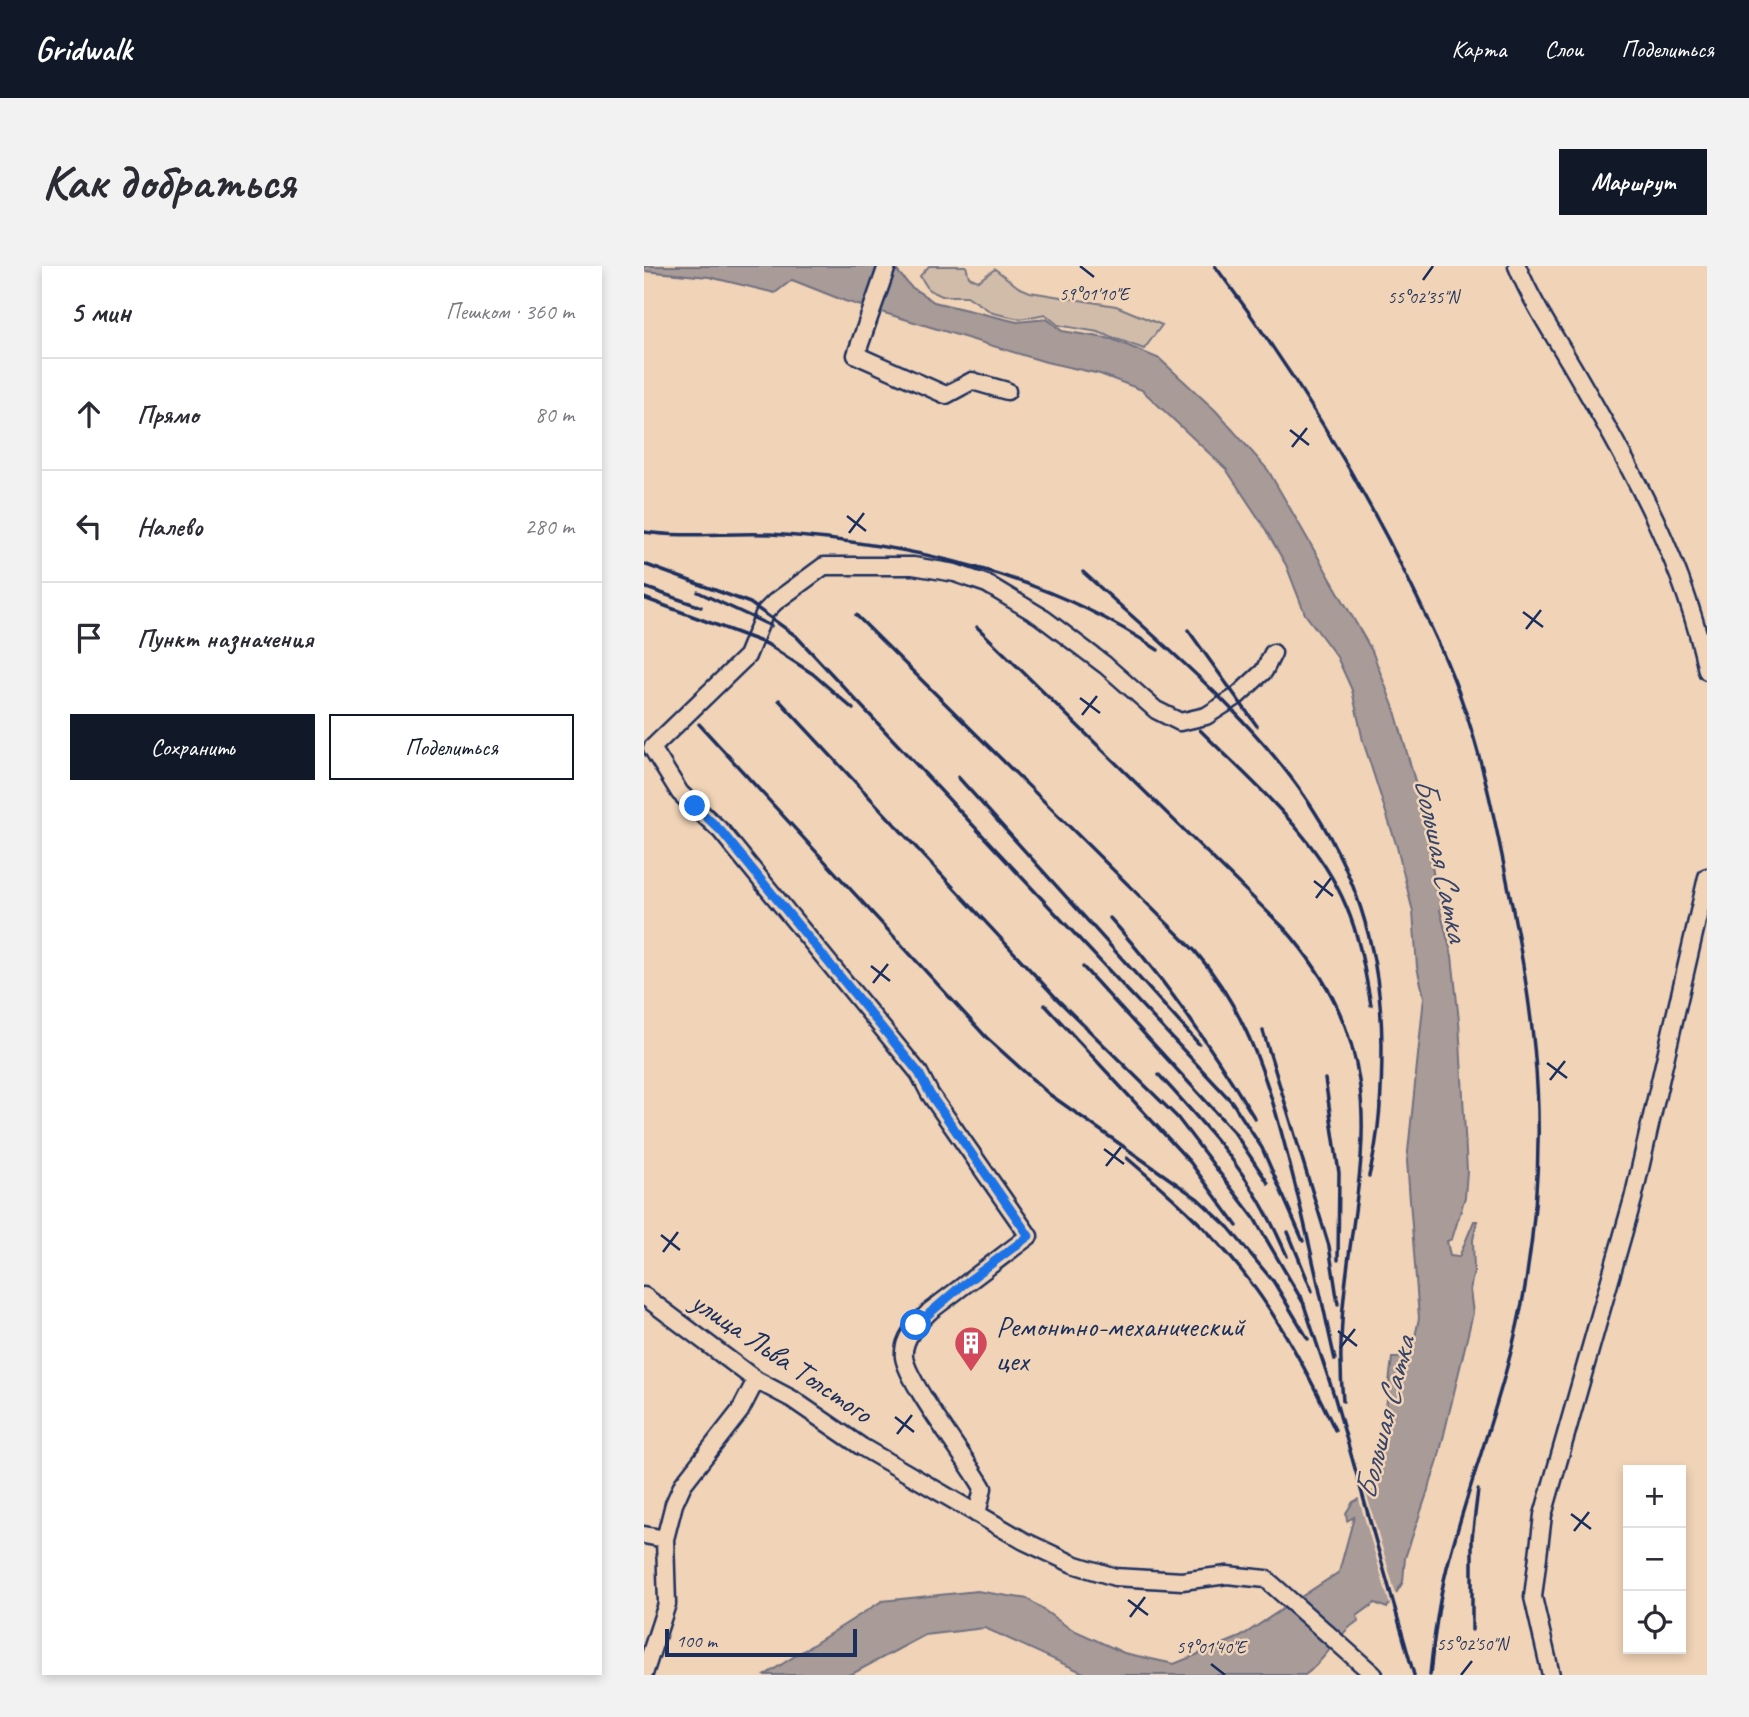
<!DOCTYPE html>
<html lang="ru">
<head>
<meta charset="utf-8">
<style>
  body { margin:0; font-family:Caveat,sans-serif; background:#f2f2f3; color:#2b2b33 }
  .controls { position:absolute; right:21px; bottom:21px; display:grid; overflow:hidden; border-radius:0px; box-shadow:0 4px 10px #0003 }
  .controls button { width:63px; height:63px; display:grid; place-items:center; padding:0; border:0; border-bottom:2px solid #e1e1e2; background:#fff; color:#2b2b33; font:35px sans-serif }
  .scale { position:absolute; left:21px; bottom:18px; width:192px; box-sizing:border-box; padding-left:7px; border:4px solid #1b2f5e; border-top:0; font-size:19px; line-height:24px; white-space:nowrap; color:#1b2f5e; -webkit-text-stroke:5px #f1d4b7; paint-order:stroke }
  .stop { position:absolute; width:21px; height:21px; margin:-16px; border:5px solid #1a73e8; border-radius:50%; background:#fff }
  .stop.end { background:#1a73e8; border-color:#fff; box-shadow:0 2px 7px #0008 }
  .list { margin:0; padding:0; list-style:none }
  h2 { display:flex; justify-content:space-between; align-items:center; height:91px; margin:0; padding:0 28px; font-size:30px }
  h2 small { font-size:23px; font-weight:400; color:#7c7c81 }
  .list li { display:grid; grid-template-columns:46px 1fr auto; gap:21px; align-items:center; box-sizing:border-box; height:112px; padding:0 28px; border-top:2px solid #e1e1e2 }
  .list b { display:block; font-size:26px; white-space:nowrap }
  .list em { font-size:23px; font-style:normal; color:#7c7c81 }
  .actions { display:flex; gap:14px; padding:21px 28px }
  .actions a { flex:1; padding:16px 0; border:2px solid #111827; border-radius:0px; text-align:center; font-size:24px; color:#111827 }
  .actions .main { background:#111827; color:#fff }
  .icon { flex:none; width:38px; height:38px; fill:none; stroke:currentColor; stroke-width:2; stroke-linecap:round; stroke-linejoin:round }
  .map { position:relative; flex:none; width:1063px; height:1409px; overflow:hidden; border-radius:0px }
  header { display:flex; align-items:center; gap:42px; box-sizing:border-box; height:98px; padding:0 35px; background:#111827; color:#fff }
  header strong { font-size:33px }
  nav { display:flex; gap:38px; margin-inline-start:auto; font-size:24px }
  .intro { display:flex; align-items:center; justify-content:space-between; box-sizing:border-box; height:168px; padding:0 42px }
  h1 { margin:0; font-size:49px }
  .button { padding:18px 32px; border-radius:0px; background:#111827; color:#fff; font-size:24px; font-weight:700 }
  main { display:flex; gap:42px; padding:0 42px }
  aside { flex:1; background:#fff; border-radius:0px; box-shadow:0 4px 10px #0003 }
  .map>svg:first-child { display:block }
</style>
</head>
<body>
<header>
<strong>Gridwalk</strong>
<nav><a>Карта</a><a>Слои</a><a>Поделиться</a></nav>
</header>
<div class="intro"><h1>Как добраться</h1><a class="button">Маршрут</a></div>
<main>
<aside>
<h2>5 мин<small>Пешком · 360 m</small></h2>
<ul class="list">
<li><svg class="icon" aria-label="ahead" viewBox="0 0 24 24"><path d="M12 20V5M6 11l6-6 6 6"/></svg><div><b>Прямо</b></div><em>80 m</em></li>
<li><svg class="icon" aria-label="left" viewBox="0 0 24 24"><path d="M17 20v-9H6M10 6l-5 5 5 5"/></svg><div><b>Налево</b></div><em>280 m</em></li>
<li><svg class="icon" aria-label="arrive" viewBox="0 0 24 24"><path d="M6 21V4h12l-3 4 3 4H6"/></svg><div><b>Пункт назначения</b></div></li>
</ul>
<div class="actions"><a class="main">Сохранить</a><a>Поделиться</a></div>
</aside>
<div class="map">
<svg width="1063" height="1409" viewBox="0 0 1063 1409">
  <rect width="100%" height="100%" fill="#f1d4b7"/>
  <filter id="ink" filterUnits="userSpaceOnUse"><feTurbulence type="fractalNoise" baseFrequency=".0143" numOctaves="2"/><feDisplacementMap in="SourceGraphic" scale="14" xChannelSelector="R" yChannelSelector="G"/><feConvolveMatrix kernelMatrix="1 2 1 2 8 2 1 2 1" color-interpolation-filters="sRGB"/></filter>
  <g filter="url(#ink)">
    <!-- green -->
    <path fill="#d1bcaa" stroke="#767684" stroke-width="2" d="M285,0H322L325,11L334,15L351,3L374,21L386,26L472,40L518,59L500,83L454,66L414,59L401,48L376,53L349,47L323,30H298L285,24L276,10Z"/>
    <!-- water -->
    <path fill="#a89b98" stroke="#707081" stroke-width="2" d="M0,0H249L266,20L290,36L373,56L403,53L418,65L468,73L516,93L572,145L624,204L728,385L751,445L779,543L792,625L799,636L796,644L808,690L815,755L823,905L821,931L808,973L803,975L806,990L815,991L830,955H833L829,974L830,1005L826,1024L829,1047L793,1198L761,1292L759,1316L743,1342L731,1337L713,1350L714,1355C693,1368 681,1395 661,1409H444L341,1362L281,1369L206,1409H121L238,1335L333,1325L384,1333L425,1362L480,1387L530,1398L596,1371L695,1306L710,1251L703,1255L702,1247L709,1236L732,1224L748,1092H754L771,1071L775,1052L763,895L780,731L773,701L769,646L753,581L719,475L708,424L693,391L661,348L642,299L619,259L582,203L498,124L456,108L402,96L201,35L148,14L131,27L65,11L0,5Z"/>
    <!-- pier -->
    <path fill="#f1d4b7" d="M722,1226L753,1332L747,1343L714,1230Z"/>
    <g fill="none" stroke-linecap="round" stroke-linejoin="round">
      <!-- minor casing -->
      <g stroke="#1b2f5e" stroke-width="21">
        <path id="minor" d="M243,0L212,89L302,129L328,115L363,125
          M873,0C889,39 914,75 935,112C989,205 1041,298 1063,405
          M0,1030L112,1114L148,1133L218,1181L380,1275L429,1298L471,1311L538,1315L583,1309L622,1313L730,1409
          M333,1248L339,1222C323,1193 264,1118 260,1091C258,1072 274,1057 286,1045L385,970L286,828L275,807L77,565L36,527L8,482L103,390L121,346L131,336L180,300H269L311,307L343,318L396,350L461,399L512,444L536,456L562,450L592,431L620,405L629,387
          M0,1269L21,1273
          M0,1408L23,1338L21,1273L30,1238L39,1218L96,1145L112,1114
          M907,1409L889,1331L899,1249L989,933L1063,611"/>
      </g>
      <!-- minor -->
      <use href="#minor" stroke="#f1d4b7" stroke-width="16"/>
      <!-- rail -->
      <path stroke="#1b2f5e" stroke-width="3.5" d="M571,0C646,100 709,201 764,313C785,356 806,399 821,444C842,506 854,570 867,634C895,772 904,875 882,1015C867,1109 831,1198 806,1290C795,1329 790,1369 786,1409
        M0,266C42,272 85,266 127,268C263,277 400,307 514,384
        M0,298L106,337L152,370L588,836L618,882L659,975
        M439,306C593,446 736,551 738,779C738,823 736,867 725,910
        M0,321L57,341
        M54,326L127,360
        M0,332L123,378L169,408L209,443
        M212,349L551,685C607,750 627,825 648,907C664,969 677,1032 691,1094
        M333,361L641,663C784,827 681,955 699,1135
        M544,364L613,460
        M135,434L415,735L533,851L610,952L660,1038
        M55,458L342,771L405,828L554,933L585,962L633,1020
        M556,464C609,517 673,570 702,640C716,672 721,706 727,739
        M314,511L555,778
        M466,652C522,714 568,782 611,853
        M439,701L590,866L624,917
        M401,739L546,896L593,960
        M619,765L685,980L694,1038
        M515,809C571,870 610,912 643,990
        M681,813L695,907L694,994
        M483,892C524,927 565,963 598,1005C636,1053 665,1109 691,1164
        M644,966L668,1025
        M628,1013L664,1073
        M657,1030L690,1129L770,1409
        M828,1364V1272L834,1224"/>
    </g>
  </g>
  <g fill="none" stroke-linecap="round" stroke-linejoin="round" filter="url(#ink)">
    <!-- route -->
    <path stroke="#1a73e8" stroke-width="9" d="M51,540L77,565L275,807L286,828L385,970L316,1021L272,1059"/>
  </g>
  <!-- ticks -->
  <path fill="none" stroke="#1b2f5e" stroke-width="2.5" d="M436,0L450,11M779,14L789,0M646,164L665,179M648,181L663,162M203,250L222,265M205,267L220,247M879,346L899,361M882,363L897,344M436,432L456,447M438,449L453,430M670,615L689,630M672,632L687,612M227,700L246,715M229,717L244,698M903,797L923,812M906,814L921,795M460,883L480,898M462,900L477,881M17,969L36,984M19,986L34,966M694,1065L713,1080M696,1082L711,1063M251,1151L270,1166M253,1168L268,1149M927,1248L947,1263M930,1265L945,1246M484,1334L504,1349M486,1351L501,1331M567,1398L581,1409M817,1409L828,1395"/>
  <!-- icons -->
  <defs>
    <g id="building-pin" transform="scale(1.75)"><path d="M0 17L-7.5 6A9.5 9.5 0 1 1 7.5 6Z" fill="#d1495b" stroke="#f1d4b7"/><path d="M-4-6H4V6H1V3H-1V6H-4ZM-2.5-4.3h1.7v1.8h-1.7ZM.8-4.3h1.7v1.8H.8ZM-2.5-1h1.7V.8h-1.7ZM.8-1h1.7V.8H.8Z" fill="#fff"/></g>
  </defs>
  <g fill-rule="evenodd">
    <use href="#building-pin" x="327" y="1077"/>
  </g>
  <g text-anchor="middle" stroke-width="5" stroke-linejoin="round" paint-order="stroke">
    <!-- poi labels -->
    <g font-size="30" fill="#1b2f5e" stroke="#f1d4b7" text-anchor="start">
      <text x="352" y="1070">Ремонтно-механический<tspan x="352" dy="34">цех</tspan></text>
    </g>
    <!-- street labels -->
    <g font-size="30" fill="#1b2f5e" stroke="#f1d4b7">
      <text transform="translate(138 1091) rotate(34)" y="10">улица Льва Толстого</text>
    </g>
    <!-- water labels -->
    <g font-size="32" font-style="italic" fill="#37456a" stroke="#f1d4b7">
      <text transform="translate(798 593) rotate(78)" y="11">Большая Сатка</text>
      <text transform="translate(740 1152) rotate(-76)" y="11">Большая Сатка</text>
    </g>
  </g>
  <g font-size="18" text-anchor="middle" fill="#1b2f5e" stroke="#f1d4b7" stroke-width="5" stroke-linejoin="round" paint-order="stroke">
    <text x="450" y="34">59°01'10"E</text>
    <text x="779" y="37">55°02'35"N</text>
    <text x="828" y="1384">55°02'50"N</text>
    <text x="567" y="1387">59°01'40"E</text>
  </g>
</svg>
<div class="controls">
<button>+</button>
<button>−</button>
<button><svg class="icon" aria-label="locate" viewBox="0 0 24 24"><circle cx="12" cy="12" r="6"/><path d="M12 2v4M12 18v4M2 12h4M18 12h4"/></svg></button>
</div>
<div class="scale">100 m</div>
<div class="stop" style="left:272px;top:1059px"></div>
<div class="stop end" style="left:51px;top:540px"></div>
</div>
</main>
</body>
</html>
